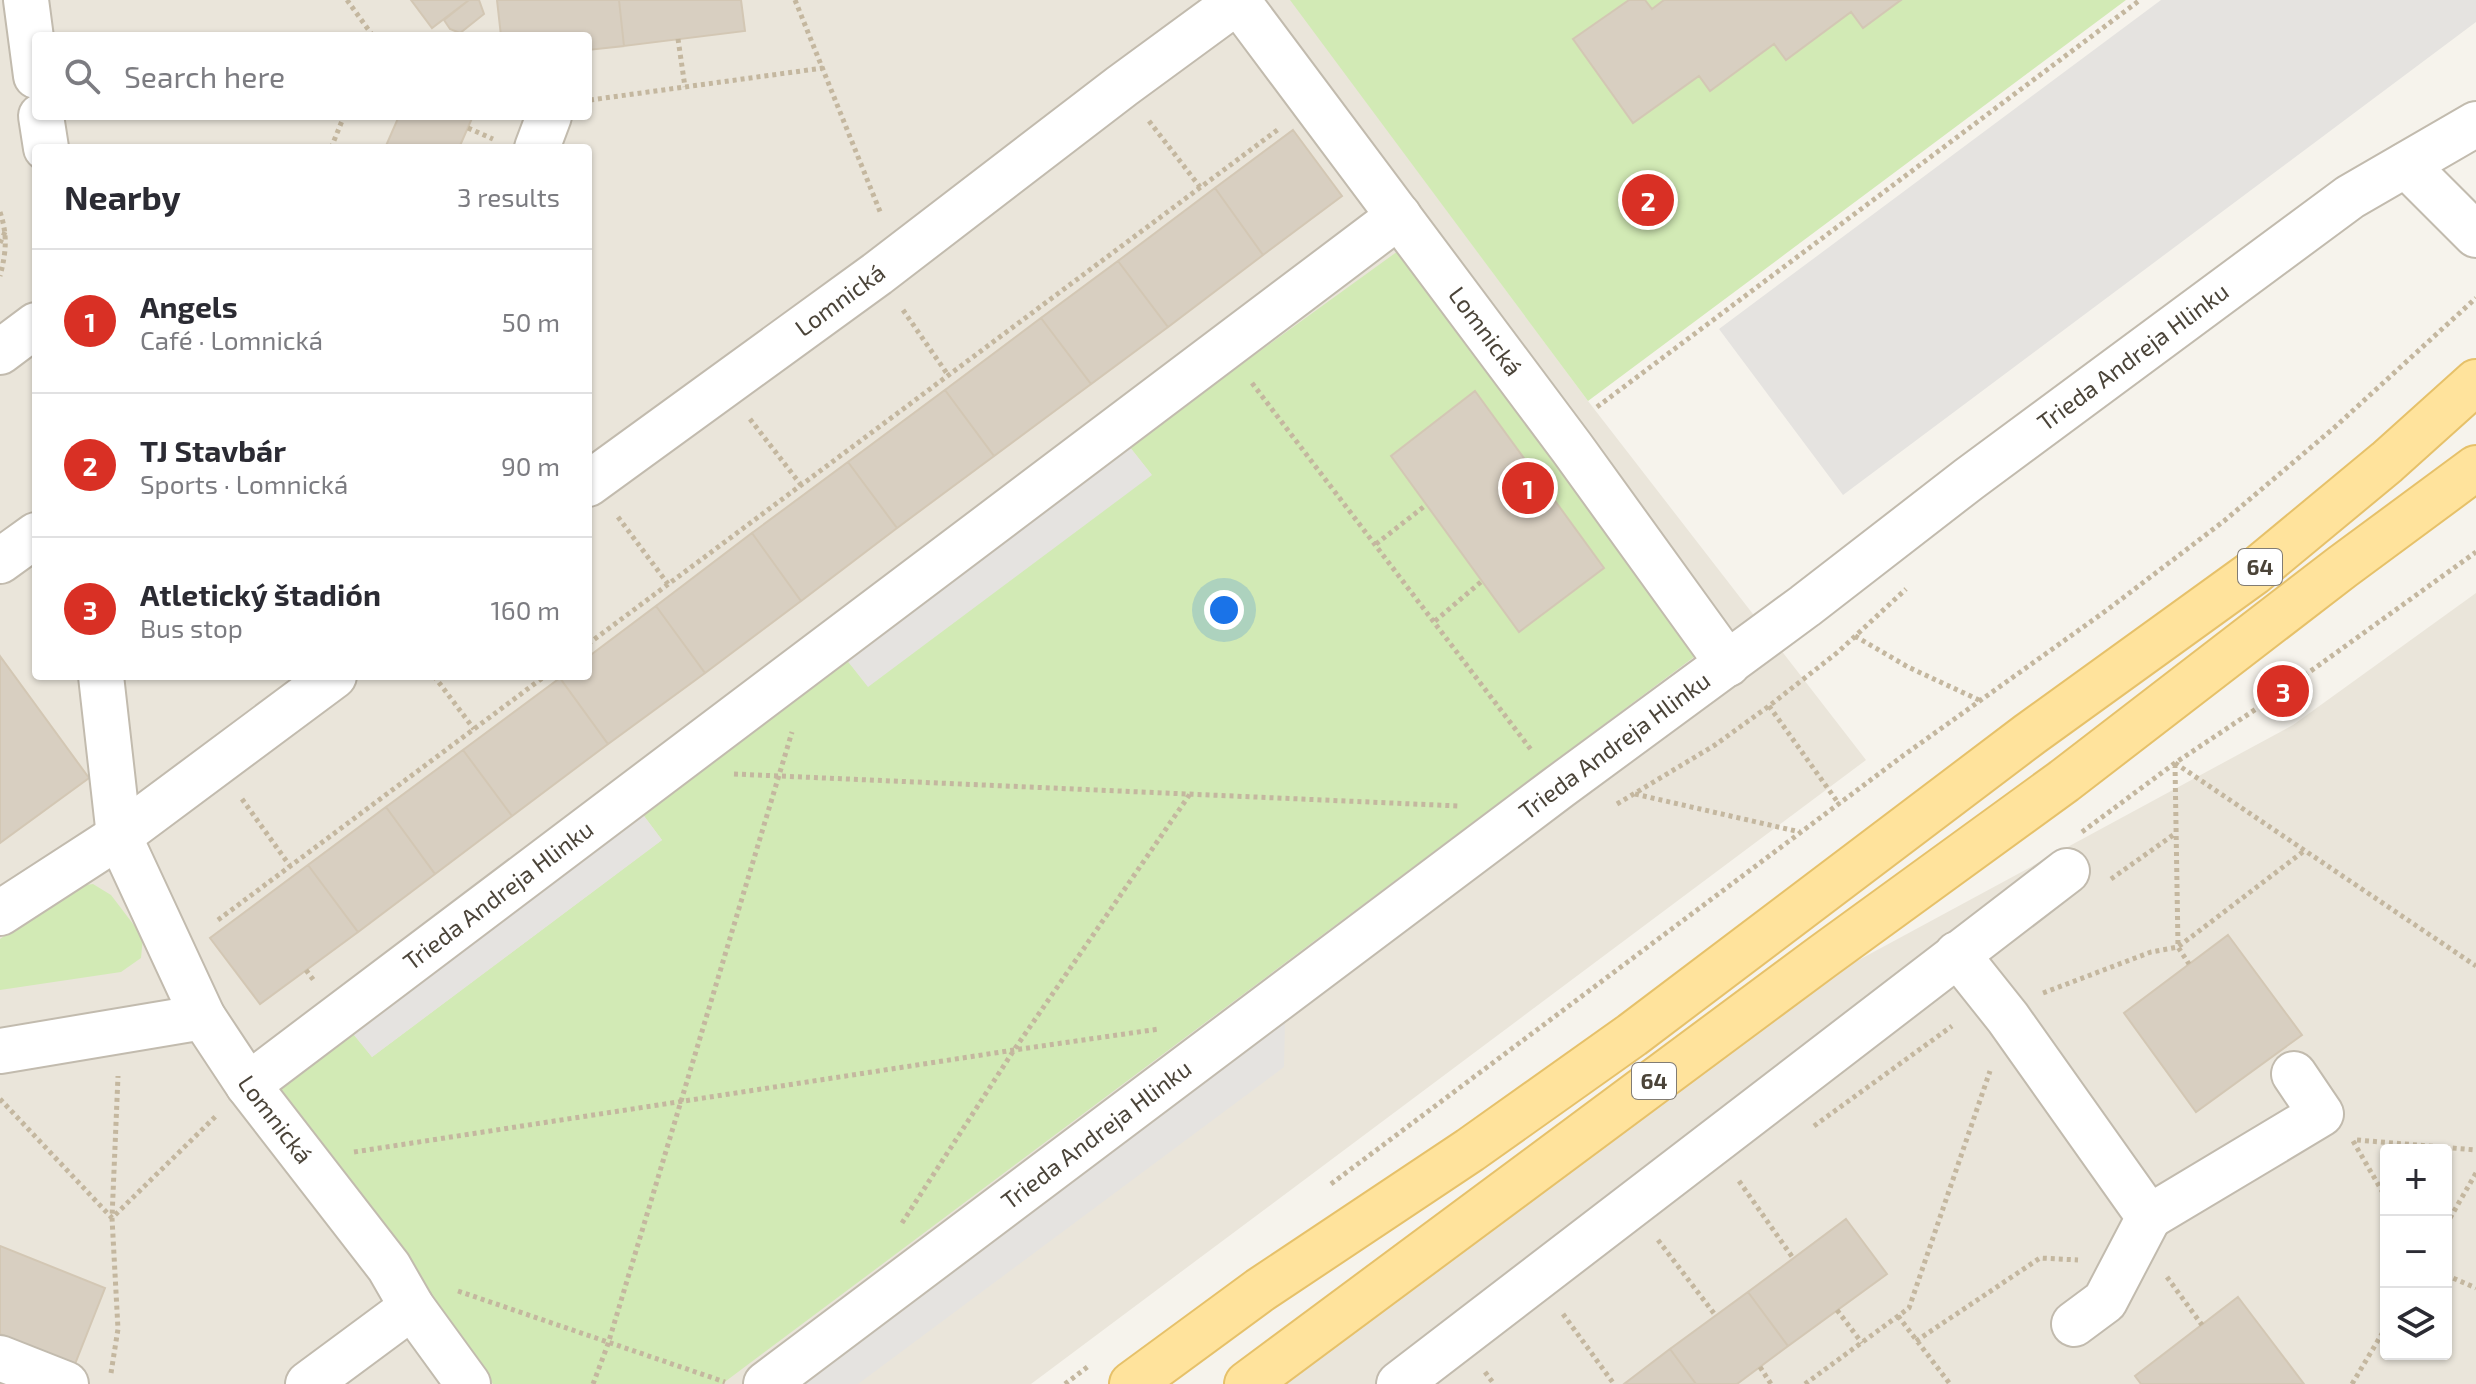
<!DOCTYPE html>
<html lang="en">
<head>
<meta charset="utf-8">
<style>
  body { margin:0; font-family:"Exo 2",sans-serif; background:#f2f2f3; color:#2b2b33 }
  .controls { position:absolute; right:24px; bottom:24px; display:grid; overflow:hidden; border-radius:8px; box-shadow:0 2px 6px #0004 }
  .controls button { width:72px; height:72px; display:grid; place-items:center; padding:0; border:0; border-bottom:2px solid #e1e1e2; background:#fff; color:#2b2b33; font:40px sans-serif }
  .you { position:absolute; left:1224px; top:610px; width:28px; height:28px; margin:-20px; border:6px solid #fff; border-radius:50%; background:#1a73e8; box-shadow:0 0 0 12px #1a73e833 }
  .badge { display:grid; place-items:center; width:52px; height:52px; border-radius:50%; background:#d93025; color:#fff; font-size:26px; font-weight:700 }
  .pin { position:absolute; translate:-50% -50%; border:4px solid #fff; box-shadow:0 2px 8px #0006 }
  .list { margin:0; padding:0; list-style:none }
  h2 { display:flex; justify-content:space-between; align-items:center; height:104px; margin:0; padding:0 32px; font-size:34px }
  h2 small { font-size:26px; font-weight:400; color:#7c7c81 }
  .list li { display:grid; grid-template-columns:52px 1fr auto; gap:24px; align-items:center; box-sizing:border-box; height:144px; padding:0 32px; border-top:2px solid #e1e1e2 }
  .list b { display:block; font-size:30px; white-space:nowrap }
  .list p { margin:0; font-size:26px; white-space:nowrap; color:#7c7c81 }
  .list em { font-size:26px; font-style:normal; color:#7c7c81 }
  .icon { flex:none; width:44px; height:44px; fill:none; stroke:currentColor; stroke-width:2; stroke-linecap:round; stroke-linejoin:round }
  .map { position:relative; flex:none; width:2476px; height:1384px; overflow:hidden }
  .search { position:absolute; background:#fff; box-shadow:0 2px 6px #0004; left:32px; top:32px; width:560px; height:88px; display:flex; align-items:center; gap:20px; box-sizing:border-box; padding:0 28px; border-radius:8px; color:#7c7c81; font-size:30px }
  .panel { position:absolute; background:#fff; box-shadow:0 2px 6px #0004; left:32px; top:144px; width:560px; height:536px; border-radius:8px }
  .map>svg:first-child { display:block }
</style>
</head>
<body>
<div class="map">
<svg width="2476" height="1384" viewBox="0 0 2476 1384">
  <rect width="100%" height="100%" fill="#f6f3ec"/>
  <!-- residential -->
  <path fill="#eae5da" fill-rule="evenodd" d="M0,0H1291L1588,401L1866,760L1031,1384H0ZM36,36H588V116H36ZM36,148H588V676H36Z
    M2476,593V1384H1285L1831,975L2293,725ZM2386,1150H2446V1354H2386Z"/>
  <!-- green -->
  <path fill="#d2eab5" d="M1290,0H2126L1588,401Z
    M1398,251L1698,654L722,1384H493L278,1092L350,1030L372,1057L662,840L641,812L846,659L868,686L1151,474L1129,446Z
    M93,884L111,895L143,937L141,958L121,972L0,990V939L71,887Z"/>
  <!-- parking -->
  <path fill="#e5e3e0" d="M2161,0H2476V22L1843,495L1719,329Z
    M1129,446L1152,475L868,687L846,659Z
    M641,812L662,840L372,1057L350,1030Z
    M1285,1022L1284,1067L858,1384H799Z"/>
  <!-- building -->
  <path fill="#d8cfc1" stroke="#d3c7b4" stroke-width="2" d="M411,0H469L432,28Z
    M469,0H479L484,14L460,33L450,29L444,20Z
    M497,0H619L624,46L588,50V36H501Z
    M619,0H741L745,31L624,46Z
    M1629,0H1645L1652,9L1664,0H1901L1863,28L1851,12L1786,60L1774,44L1710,91L1699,76L1633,123L1573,39Z
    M399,116H473L459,148H385Z
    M1293,130L1342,196L1263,255L1215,188Z
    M1215,188L1263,255L1168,327L1118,261Z
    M1118,261L1168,327L1091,384L1041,318Z
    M1041,318L1091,384L994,456L945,390Z
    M945,390L994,456L897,528L848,462Z
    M1475,391L1604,568L1519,632L1391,456Z
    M848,462L897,528L801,601L752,533Z
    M752,533L801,601L705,673L656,606Z
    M656,606L705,673L608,744L560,678L588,676V657Z
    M0,656L89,778L0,843Z
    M560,678L608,744L512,816L463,750Z
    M463,750L512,816L435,874L386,807Z
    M386,807L435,874L358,932L308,865Z
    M308,865L358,932L260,1004L210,938Z
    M2228,935L2302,1035L2196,1112L2124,1013Z
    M1846,1219L1887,1274L1788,1346L1748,1292Z
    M0,1246L105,1288L75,1364L0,1334Z
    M1748,1292L1788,1346L1737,1384H1696L1670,1349Z
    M2238,1297L2304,1384H2141L2135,1376Z
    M1670,1349L1696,1384H1624Z"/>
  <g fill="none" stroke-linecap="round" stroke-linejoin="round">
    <!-- minor casing -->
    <g stroke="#c2bbae" stroke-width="48">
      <g id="minor">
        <path d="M26,0L36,76"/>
        <path id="s1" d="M1237,0L1572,448L1728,664"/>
        <path d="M41,116L46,148"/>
        <path d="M537,148L549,116"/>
        <path d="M2406,165L2476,235"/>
        <path d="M0,352L36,325"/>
        <path id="s2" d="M588,484L877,274L1122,86L1238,1"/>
        <path d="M0,561L36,535"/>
        <path id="s3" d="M101,676L119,836L203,1017L248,1085L389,1267L412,1307L468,1384"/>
        <path d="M0,913L119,836L334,676"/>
        <path d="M1957,954L2008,1018L2149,1217L2105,1301L2074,1324"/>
        <path d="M0,1051L203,1017"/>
        <path id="s4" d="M248,1085L1399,216"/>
        <path d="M2149,1217L2321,1114L2294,1074"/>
        <path d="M0,1358L66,1384"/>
        <path d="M308,1384L412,1307"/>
        <path id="s5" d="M766,1384L1559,787L1805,606L1969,479L2350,197L2476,124"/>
        <path d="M1399,1384L2067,871"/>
      </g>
    </g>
    <!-- major casing -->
    <g stroke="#e6c16a" stroke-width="48">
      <path id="major" d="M1132,1384L1260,1290L1470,1150L1632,1035L2030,734L2253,573L2387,462L2476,382
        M1247,1384L1822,957L2064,781L2342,567L2476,468"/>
    </g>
    <!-- path -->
    <path stroke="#c4b79f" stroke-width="5" stroke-dasharray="4 4" stroke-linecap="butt" d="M347,0L373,36
      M795,0L881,214
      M678,39L685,87
      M590,100L823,68
      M1149,121L1200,187
      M468,128L493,139
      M331,148L344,116
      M0,212C8,236 6,253 0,276
      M0,243L5,232
      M903,310L948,375
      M1252,383L1532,751
      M1597,407L2140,0
      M750,419L801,485
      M618,517L668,584
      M1376,544L1426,505
      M1435,621L1482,581
      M1855,636L1908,667L1979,700
      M588,644L1280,128
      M434,676L474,729
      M1769,706L1839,804
      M2175,763L2476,966
      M2175,764L2178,947L2189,964
      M734,774L1459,806
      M1635,794L1800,832
      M242,799L290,866
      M1617,804L1715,745L1769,706L1838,652L1906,589
      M2082,832L2175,763L2283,691L2476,552
      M2111,879L2176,833
      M218,920L545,676
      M306,970L315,982
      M2043,993L2151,952L2178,947L2304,851
      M0,1099L112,1218L217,1115
      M1814,1126L1952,1026
      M2357,1140L2476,1150
      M2353,1141L2386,1198
      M354,1152L1014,1050L1159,1029
      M1739,1181L1793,1258
      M1331,1184L1904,755L2107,610L2224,521L2335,427L2476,298
      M902,1223L1014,1050L1190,794
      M2446,1225L2476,1173
      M1658,1240L1716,1316
      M2446,1275L2476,1288
      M2167,1277L2202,1325
      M458,1291L725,1382
      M1837,1310L1862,1343
      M1563,1314L1614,1384
      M1898,1316L1950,1384
      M1916,1341L2040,1258L2078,1260
      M1760,1367L1771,1384
      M1485,1372L1494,1384
      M111,1373L118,1329L112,1218L118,1076
      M593,1384L608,1344L792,732
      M1065,1384L1090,1365
      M1805,1384L1909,1308L1990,1071
      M2352,1384L2386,1327"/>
    <!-- minor -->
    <use href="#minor" stroke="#fff" stroke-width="44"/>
    <!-- major -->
    <use href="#major" stroke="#ffe39c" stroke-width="44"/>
  </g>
  <g text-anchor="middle" stroke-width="6" stroke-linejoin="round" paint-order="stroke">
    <!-- shield labels -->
    <g fill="#fff" stroke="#817c74" stroke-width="2">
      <rect x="2238" y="549" width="44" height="36" rx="6"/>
      <rect x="1632" y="1063" width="44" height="36" rx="6"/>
    </g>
    <g font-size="22" font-weight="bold" fill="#4b4439">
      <text x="2260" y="575">64</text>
      <text x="1654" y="1089">64</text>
    </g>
    <!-- street labels -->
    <g font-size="24" fill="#4b4439" stroke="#fff">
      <text dy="8" stroke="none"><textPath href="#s2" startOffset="312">Lomnická</textPath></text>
      <text dy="8" stroke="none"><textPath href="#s1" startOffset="414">Lomnická</textPath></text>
      <text dy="8" stroke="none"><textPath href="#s5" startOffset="1710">Trieda Andreja Hlinku</textPath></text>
      <text dy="8" stroke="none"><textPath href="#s5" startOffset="1062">Trieda Andreja Hlinku</textPath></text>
      <text dy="8" stroke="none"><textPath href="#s4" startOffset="314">Trieda Andreja Hlinku</textPath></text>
      <text dy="8" stroke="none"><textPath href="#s3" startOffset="486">Lomnická</textPath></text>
      <text dy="8" stroke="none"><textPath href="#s5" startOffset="414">Trieda Andreja Hlinku</textPath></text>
    </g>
  </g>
</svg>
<div class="controls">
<button>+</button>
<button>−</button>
<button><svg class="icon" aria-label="layers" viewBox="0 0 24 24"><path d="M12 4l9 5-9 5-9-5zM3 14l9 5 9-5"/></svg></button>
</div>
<div class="you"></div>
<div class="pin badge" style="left:1528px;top:488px">1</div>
<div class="pin badge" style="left:1648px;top:200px">2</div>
<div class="pin badge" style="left:2283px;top:691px">3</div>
<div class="search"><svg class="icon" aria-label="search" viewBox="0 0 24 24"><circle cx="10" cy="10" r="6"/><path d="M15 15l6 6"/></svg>Search here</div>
<section class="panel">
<h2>Nearby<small>3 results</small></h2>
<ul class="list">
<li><span class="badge">1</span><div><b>Angels</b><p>Café · Lomnická</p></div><em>50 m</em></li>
<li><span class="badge">2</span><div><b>TJ Stavbár</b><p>Sports · Lomnická</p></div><em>90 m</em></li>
<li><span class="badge">3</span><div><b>Atletický štadión</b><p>Bus stop</p></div><em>160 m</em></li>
</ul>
</section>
</div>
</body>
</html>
